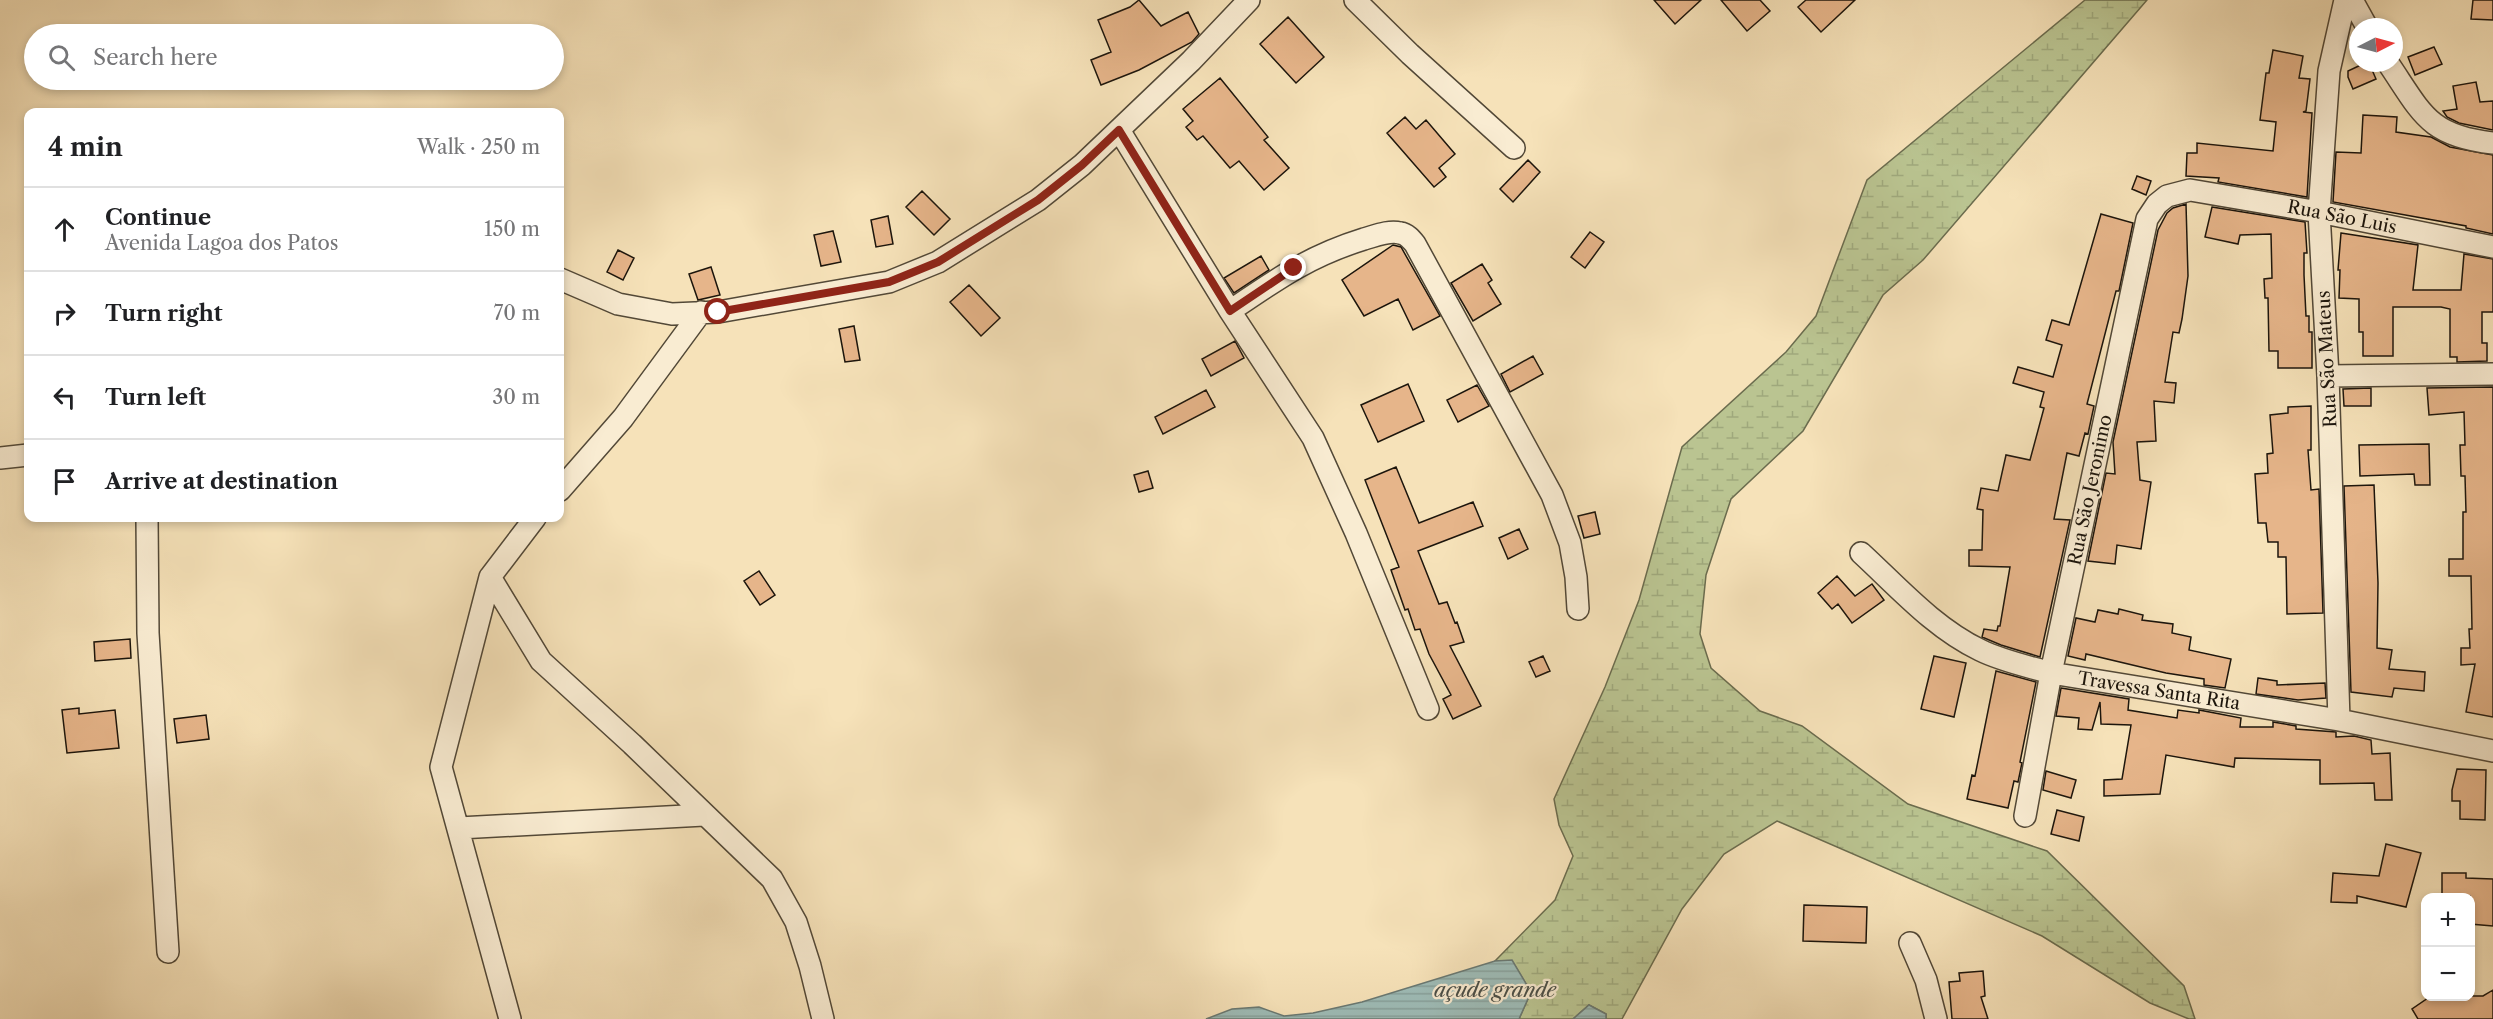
<!DOCTYPE html>
<html lang="en">
<head>
<meta charset="utf-8">
<style>
  body { margin:0; font-family:"Libre Caslon Text",serif; background:#f6f6f6; color:#202124 }
  .controls { position:absolute; right:18px; bottom:18px; display:grid; overflow:hidden; border-radius:12px; box-shadow:0 3px 9px #0003 }
  .controls button { width:54px; height:54px; display:grid; place-items:center; padding:0; border:0; border-bottom:2px solid #e0e0e0; background:#fff; color:#202124; font:30px sans-serif }
  .compass { position:absolute; left:2349px; top:18px; width:54px; height:54px; border-radius:50%; background:#fff; box-shadow:0 3px 9px #0003; rotate:84deg }
  .stop { position:absolute; width:18px; height:18px; margin:-14px; border:4px solid #8f2418; border-radius:50%; background:#fff }
  .stop.end { background:#8f2418; border-color:#fff; box-shadow:0 2px 6px #0008 }
  .list { margin:0; padding:0; list-style:none }
  h2 { display:flex; justify-content:space-between; align-items:center; height:78px; margin:0; padding:0 24px; font-size:26px }
  h2 small { font-size:20px; font-weight:400; color:#757577 }
  .list li { display:grid; grid-template-columns:39px 1fr auto; gap:18px; align-items:center; box-sizing:border-box; height:84px; padding:0 24px; border-top:2px solid #e0e0e0 }
  .list b { display:block; font-size:22px; white-space:nowrap }
  .list p { margin:0; font-size:20px; white-space:nowrap; color:#757577 }
  .list em { font-size:20px; font-style:normal; color:#757577 }
  .icon { flex:none; width:33px; height:33px; fill:none; stroke:currentColor; stroke-width:2; stroke-linecap:round; stroke-linejoin:round }
  .map { position:relative; flex:none; width:2493px; height:1019px; overflow:hidden }
  .search { position:absolute; background:#fff; box-shadow:0 3px 9px #0003; left:24px; top:24px; width:540px; height:66px; display:flex; align-items:center; gap:15px; box-sizing:border-box; padding:0 21px; border-radius:33px; color:#757577; font-size:22px }
  .panel { position:absolute; background:#fff; box-shadow:0 3px 9px #0003; left:24px; top:108px; width:540px; height:414px; border-radius:12px }
  .map>svg:first-child { display:block }
</style>
</head>
<body>
<div class="map">
<svg width="2493" height="1019" viewBox="0 0 2493 1019">
  <defs>
    <pattern id="wetland-marsh" width="20" height="14" patternUnits="userSpaceOnUse" patternTransform="scale(1.5)"><rect width="20" height="14" fill="#bac491"/><path d="M1 5h8M5 5V1M11 12h8M15 12V8" fill="none" stroke="#9fa87c"/></pattern>
    <pattern id="water-rules" width="6" height="5" patternUnits="userSpaceOnUse" patternTransform="scale(1.5)"><rect width="6" height="5" fill="#9ebcb7"/><path d="M0 2.5h6" fill="none" stroke="#88a19c"/></pattern>
  </defs>
  <rect width="100%" height="100%" fill="#f6e2b9"/>
  <filter id="stains"><feTurbulence type="fractalNoise" baseFrequency=".00333" numOctaves="4"/><feColorMatrix values="0 0 0 0 .2 0 0 0 0 .09 0 0 0 0 .02 0 0 0 .5 -.17"/></filter>
  <radialGradient id="worn" r=".72"><stop offset=".6" stop-color="#630" stop-opacity="0"/><stop offset="1" stop-color="#630" stop-opacity=".3"/></radialGradient>
  <!-- wetland -->
  <path fill="url(#wetland-marsh)" stroke="#6b6c4e" stroke-width="1.5" d="M2085,0H2147L1923,260L1883,295L1803,431L1731,499L1706,575L1700,634L1711,668L1760,711L1802,726L1908,804L2047,851L2184,986L2195,1019H2189L2150,1003L2042,936L1777,821L1724,854L1682,909L1622,1019H1606V1014L1589,1005L1573,1019H1519L1531,992L1512,961H1495L1555,900L1573,856L1559,825L1554,799L1605,687L1639,600L1682,447L1786,352L1816,316L1867,180Z"/>
  <!-- water -->
  <path fill="url(#water-rules)" stroke="#6a7973" stroke-width="1.5" d="M1512,960L1531,992L1519,1019H1206L1232,1009L1259,1007L1284,1016L1313,1013L1362,1002L1495,961Z
    M1589,1005L1606,1014V1019H1573Z"/>
  <!-- building -->
  <path fill="#e6b58a" stroke="#1c150c" stroke-width="1.5" d="M1139,0L1161,26L1188,12L1199,34L1192,42L1139,70L1101,85L1091,60L1111,52L1098,20L1130,7Z
    M1654,0H1701L1675,24Z
    M1721,0H1760L1770,11L1747,31Z
    M1806,0H1855L1821,32L1798,7Z
    M2473,0H2493V20L2471,19Z
    M1288,17L1324,57L1296,83L1260,44Z
    M2434,47L2442,64L2415,75L2408,57Z
    M2273,50L2303,56L2299,78L2310,79L2306,111L2303,112L2312,113L2307,197L2218,182L2219,178L2186,176L2187,153H2197V143L2273,151L2276,122L2260,120L2266,73H2269Z
    M2365,63H2369L2376,79L2353,89L2348,77V71Z
    M1220,78L1268,137L1264,140L1289,168L1264,190L1239,161L1230,168L1203,136L1197,140L1186,127L1193,121L1183,109Z
    M2476,82L2480,102L2493,101V130L2459,123L2447,117L2443,111L2457,109L2453,86Z
    M2363,115L2397,117L2396,132L2431,137L2450,147L2493,155V234L2466,228V226L2333,202L2336,152L2361,153Z
    M1405,117L1416,129L1426,120L1455,154L1439,168L1446,177L1434,187L1387,133Z
    M1528,160L1540,172L1513,202L1500,189Z
    M2137,176L2151,181L2146,195L2132,189Z
    M922,191L950,219L934,235L906,207Z
    M2186,204L2188,276L2182,319L2179,333L2173,332L2165,382L2176,383L2174,403L2154,401L2156,441L2137,442L2140,480L2151,482L2141,549L2117,545L2115,564L2088,561L2106,473L2115,474L2113,442L2158,230L2167,213L2173,208Z
    M2212,207L2305,222L2307,253H2304V275L2306,316H2309V332H2312V368H2278V351H2269L2268,298H2265L2264,279L2272,278L2271,234L2240,235L2238,244L2205,237Z
    M2101,214L2133,223L2119,291H2116L2087,404L2094,406L2088,434L2085,433L2079,456L2067,453L2054,519L2070,520L2040,657L2001,645L1982,637L1984,629L1997,631L1998,626H2000L2010,567L1969,566V550H1982L1983,510L1977,509L1981,488L1998,491L2006,455L2030,460L2044,408L2040,407L2044,392L2013,383L2018,367L2053,377L2062,345L2046,340L2052,320L2069,325Z
    M888,216L893,244L876,247L871,220Z
    M833,231L841,262L821,266L814,235Z
    M1590,232L1604,242L1585,268L1571,257Z
    M2341,233L2418,245L2413,290H2461L2464,254L2493,259V312H2482V343H2487V361L2457,362V357H2450V309L2441,307H2393V356H2363V332H2359V299L2339,298L2340,270H2338Z
    M1393,245L1401,247L1440,316L1413,330L1398,299L1364,316L1342,280Z
    M618,250L634,258L623,280L607,272Z
    M1261,256L1269,270L1234,293L1224,278Z
    M1482,264L1492,280L1488,283L1501,304L1473,321L1451,283Z
    M711,267L720,295L698,300L689,274Z
    M969,285L1000,318L981,336L950,302Z
    M854,326L860,360L845,362L839,329Z
    M1235,341L1244,358L1211,376L1202,359Z
    M1533,356L1543,374L1510,392L1501,374Z
    M1408,384L1424,421L1378,442L1361,405Z
    M1477,385L1489,406L1458,422L1447,400Z
    M2493,387V717L2466,712L2475,664L2461,665V648H2470L2469,629H2472L2471,576H2449V559H2463V512H2466L2465,476H2461L2460,445H2465L2464,412L2429,415L2427,388Z
    M2371,388V406H2344L2343,389Z
    M1206,390L1215,407L1163,434L1155,417Z
    M2311,406V450H2308L2311,490L2319,489L2323,613L2287,614L2286,557H2278V542H2268L2266,523H2258L2255,474L2268,473L2267,454L2273,453L2270,415L2288,413V407Z
    M2429,444L2430,485H2415L2414,474L2360,476L2359,445Z
    M1396,467L1419,523L1473,502L1483,526L1418,551L1439,604L1447,602L1455,623L1457,622L1464,642L1450,646L1481,706L1453,719L1443,699L1451,695L1429,654L1420,629L1415,630L1408,609L1405,610L1391,570L1399,567L1365,480Z
    M1148,471L1153,488L1139,492L1134,475Z
    M2374,485L2378,583L2377,648L2392,650L2389,669L2425,672L2424,691L2394,688L2392,697L2351,692L2344,486Z
    M1595,512L1600,534L1584,538L1578,516Z
    M1519,529L1528,549L1508,559L1499,538Z
    M759,571L775,595L760,605L744,581Z
    M1837,576L1855,596L1872,584L1884,600L1852,623L1838,604L1832,609L1818,593Z
    M2119,609L2143,615L2142,620L2173,624L2172,633L2191,637L2189,650L2231,659L2225,688L2204,685V679L2166,673L2086,654L2085,660L2068,656L2076,618L2095,622L2098,610L2118,614Z
    M130,639L131,658L95,661L94,642Z
    M1543,656L1550,671L1536,677L1529,662Z
    M1934,656L1966,663L1954,717L1921,709Z
    M1996,671L2036,682L2020,762L2022,763L2018,782L2014,781L2008,808L1967,799L1972,775L1975,776Z
    M2258,678L2277,681V685L2325,683L2326,698L2298,700L2256,694Z
    M2061,688L2129,699L2128,710L2177,718L2178,710L2199,713V710L2241,718L2240,727H2273V722L2296,726V729L2336,732V737L2354,736L2371,740L2372,754L2390,753L2392,800H2375L2374,783L2320,784V760L2235,758L2234,767L2166,755L2160,794L2104,796V780L2122,779L2131,725L2101,724L2100,702L2092,730L2078,729L2079,718L2056,716Z
    M79,708V714L115,710L119,748L67,753L62,710Z
    M206,715L209,739L177,743L174,719Z
    M2457,769L2486,770L2485,820L2460,819V801H2452V790Z
    M2046,771L2076,780L2071,798L2043,790Z
    M2057,810L2084,817L2079,841L2051,834Z
    M2386,844L2421,853L2406,907L2357,896V903L2331,902L2333,873L2379,876Z
    M2442,873H2466V878L2493,879V926L2470,924V896L2442,897Z
    M1804,905L1867,907L1866,943L1803,941Z
    M1983,971L1985,996L1981,997L1988,1019H1952L1949,982L1960,981L1959,973Z
    M2493,990V1019H2418L2412,1009L2431,996H2483Z"/>
  <g fill="none" stroke-linecap="round" stroke-linejoin="round">
    <!-- street casing -->
    <g stroke="#524837" stroke-width="24">
      <path id="street" d="M1355,0L1410,54L1514,148
        M2352,0L2367,27
        M2388,63C2422,113 2428,136 2493,143
        M1119,130L1230,311L1313,438L1356,533L1428,709
        M560,279L618,304L672,314L718,312L889,282L938,262L1038,200L1082,165L1191,61L1249,0
        M1230,311C1277,279 1309,256 1364,239C1375,236 1389,230 1400,233C1407,234 1411,239 1415,244L1552,495L1570,543L1576,577L1578,609
        M2328,376L2493,374
        M0,458L28,455
        M560,490L623,418L701,312
        M147,518L148,633L168,952
        M1861,553C1898,587 1934,628 1980,650C2002,661 2027,666 2051,673L2339,720L2493,751
        M490,577L541,661L632,744L772,879L796,922L810,966L823,1019
        M2339,720L2328,376L2319,212L2329,71L2345,0
        M2025,816L2051,673L2147,219L2157,204L2167,196L2190,190L2319,212L2493,247
        M459,828L704,815
        M1910,943L1926,980L1936,1019
        M510,1019L441,767L490,577L535,518"/>
    </g>
    <!-- street -->
    <use href="#street" stroke="#f9ecd2" stroke-width="21"/>
  </g>
  <g fill="none" stroke-linecap="round" stroke-linejoin="round">
    <!-- route -->
    <path stroke="#8f2418" stroke-width="8" d="M718,312L889,282L938,262L1038,200L1082,165L1119,130L1230,311L1294,268"/>
  </g>
  <g text-anchor="middle" stroke-width="4.5" stroke-linejoin="round" paint-order="stroke">
    <!-- street labels -->
    <g font-size="18" fill="#1c150c" stroke="#f9ecd2">
      <text transform="translate(2342 217) rotate(11)" y="6">Rua São Luis</text>
      <text transform="translate(2327 359) rotate(-93)" y="6">Rua São Mateus</text>
      <text transform="translate(2090 490) rotate(-78)" y="6">Rua São Jeronimo</text>
      <text transform="translate(2159 691) rotate(9)" y="6">Travessa Santa Rita</text>
    </g>
    <!-- water labels -->
    <g font-size="20" font-style="italic" fill="#4a4f48" stroke="#f9ecd2">
      <text x="1495" y="997">açude grande</text>
    </g>
  </g>
  <rect width="100%" height="100%" filter="url(#stains)"/>
  <rect width="100%" height="100%" fill="url(#worn)"/>
</svg>
<div class="controls">
<button>+</button>
<button>−</button>
</div>
<svg class="compass" viewBox="-18 -18 36 36"><path d="M0-13l5 13h-10z" fill="#e53935"/><path d="M0 13l5-13h-10z" fill="#757577"/></svg>
<div class="stop" style="left:718px;top:312px"></div>
<div class="stop end" style="left:1294px;top:268px"></div>
<div class="search"><svg class="icon" aria-label="search" viewBox="0 0 24 24"><circle cx="10" cy="10" r="6"/><path d="M15 15l6 6"/></svg>Search here</div>
<section class="panel">
<h2>4 min<small>Walk · 250 m</small></h2>
<ul class="list">
<li><svg class="icon" aria-label="ahead" viewBox="0 0 24 24"><path d="M12 20V5M6 11l6-6 6 6"/></svg><div><b>Continue</b><p>Avenida Lagoa dos Patos</p></div><em>150 m</em></li>
<li><svg class="icon" aria-label="right" viewBox="0 0 24 24"><path d="M7 20v-9h11M14 6l5 5-5 5"/></svg><div><b>Turn right</b></div><em>70 m</em></li>
<li><svg class="icon" aria-label="left" viewBox="0 0 24 24"><path d="M17 20v-9H6M10 6l-5 5 5 5"/></svg><div><b>Turn left</b></div><em>30 m</em></li>
<li><svg class="icon" aria-label="arrive" viewBox="0 0 24 24"><path d="M6 21V4h12l-3 4 3 4H6"/></svg><div><b>Arrive at destination</b></div></li>
</ul>
</section>
</div>
</body>
</html>
